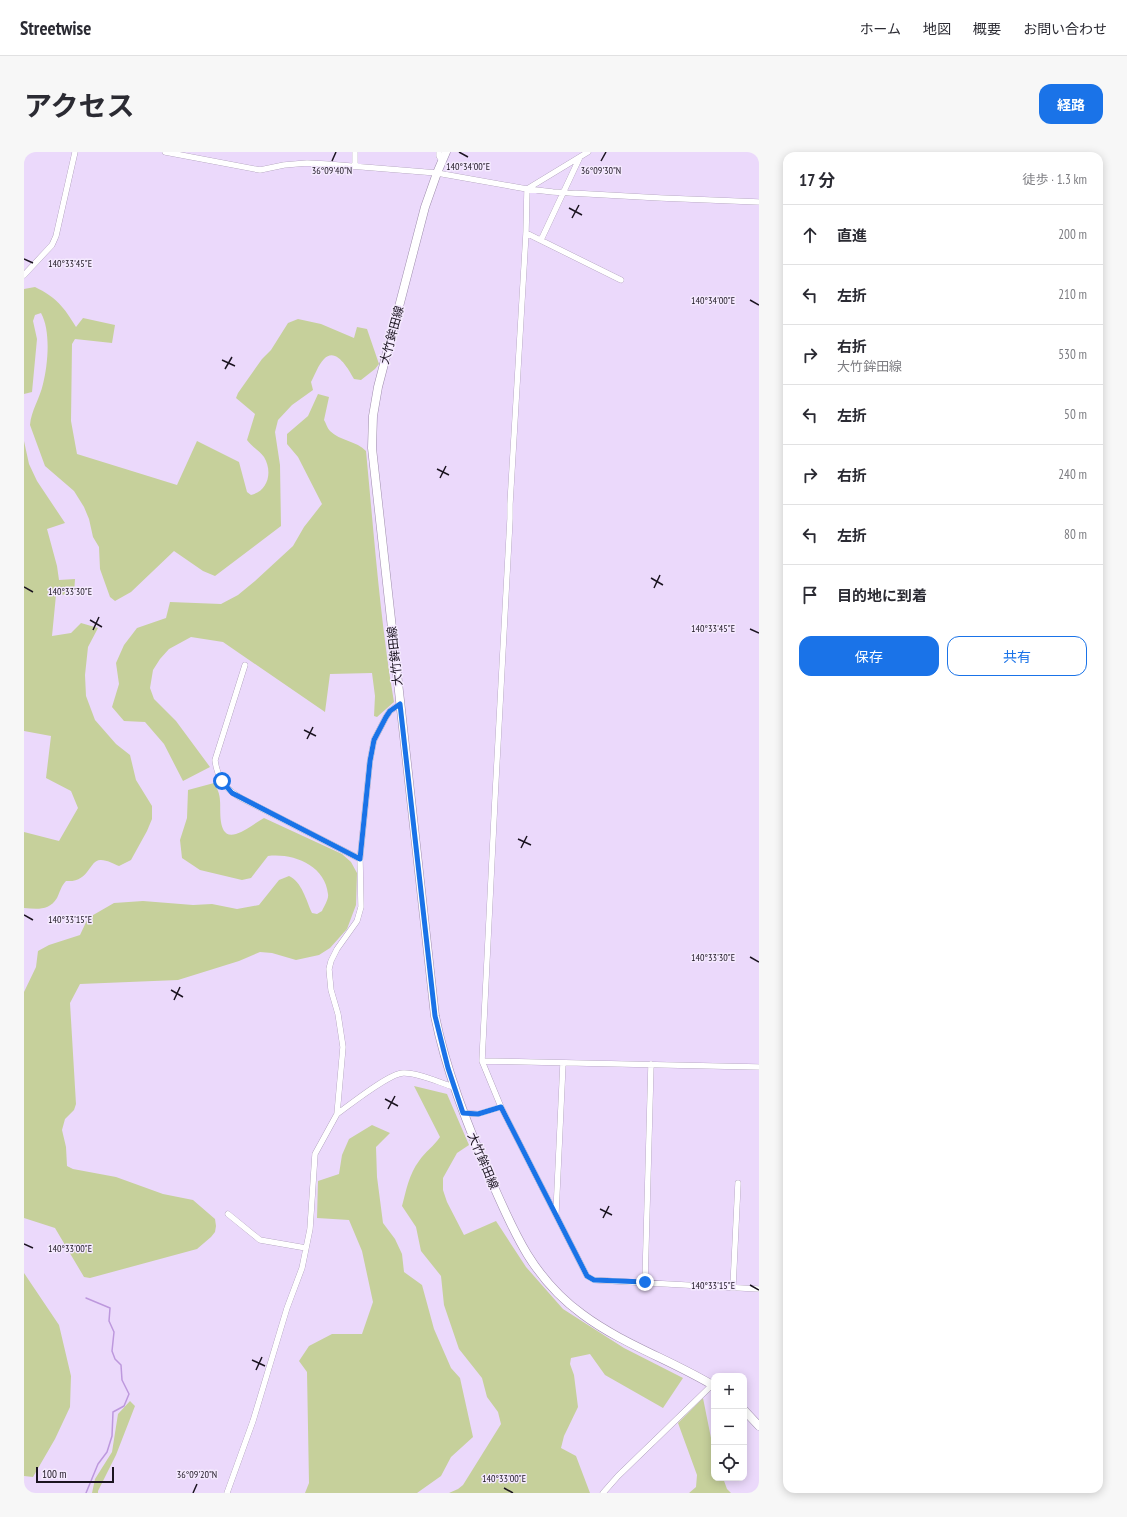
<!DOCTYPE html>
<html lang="ja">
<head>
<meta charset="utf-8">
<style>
  body { margin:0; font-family:"PT Sans Narrow","Noto Sans JP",sans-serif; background:#f7f7f7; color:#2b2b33 }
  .controls { position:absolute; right:12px; bottom:12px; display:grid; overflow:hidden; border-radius:8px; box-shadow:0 2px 10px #0003 }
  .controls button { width:36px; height:36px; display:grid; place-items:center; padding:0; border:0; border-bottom:1px solid #e1e1e2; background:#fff; color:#2b2b33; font:20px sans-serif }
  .scale { position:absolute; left:12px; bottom:10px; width:78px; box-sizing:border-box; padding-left:4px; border:2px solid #1b1420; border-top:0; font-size:11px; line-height:14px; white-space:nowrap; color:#1b1420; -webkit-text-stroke:3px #f4e9fe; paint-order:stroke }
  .stop { position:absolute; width:12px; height:12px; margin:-9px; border:3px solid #1a73e8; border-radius:50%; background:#fff }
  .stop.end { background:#1a73e8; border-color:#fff; box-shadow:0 1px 4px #0008 }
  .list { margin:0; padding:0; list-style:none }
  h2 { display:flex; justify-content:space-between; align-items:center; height:52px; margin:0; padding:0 16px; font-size:17px }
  h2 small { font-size:13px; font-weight:400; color:#7c7c81 }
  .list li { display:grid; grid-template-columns:26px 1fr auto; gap:12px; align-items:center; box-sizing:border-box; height:60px; padding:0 16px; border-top:1px solid #e1e1e2 }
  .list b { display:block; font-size:15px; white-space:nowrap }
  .list p { margin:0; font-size:13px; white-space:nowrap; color:#7c7c81 }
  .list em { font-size:13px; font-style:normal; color:#7c7c81 }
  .actions { display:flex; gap:8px; padding:12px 16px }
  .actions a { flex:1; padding:9px 0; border:1px solid #1a73e8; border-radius:12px; text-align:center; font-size:14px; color:#1a73e8 }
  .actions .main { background:#1a73e8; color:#fff }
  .icon { flex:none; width:22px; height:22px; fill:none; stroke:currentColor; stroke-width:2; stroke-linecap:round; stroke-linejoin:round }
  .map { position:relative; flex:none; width:735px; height:1341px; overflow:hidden; border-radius:12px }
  header { display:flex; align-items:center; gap:24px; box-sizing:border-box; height:56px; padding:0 20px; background:#fff; border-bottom:1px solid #e1e1e2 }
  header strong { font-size:19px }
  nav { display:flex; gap:22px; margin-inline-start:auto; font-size:14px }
  .intro { display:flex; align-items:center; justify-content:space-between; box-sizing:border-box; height:96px; padding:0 24px }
  h1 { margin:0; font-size:28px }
  .button { padding:10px 18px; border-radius:12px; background:#1a73e8; color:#fff; font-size:14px; font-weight:700 }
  main { display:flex; gap:24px; padding:0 24px }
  aside { flex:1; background:#fff; border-radius:12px; box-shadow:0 2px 10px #0003 }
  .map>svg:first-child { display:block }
</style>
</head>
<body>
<header>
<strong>Streetwise</strong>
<nav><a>ホーム</a><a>地図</a><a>概要</a><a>お問い合わせ</a></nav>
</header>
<div class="intro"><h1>アクセス</h1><a class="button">経路</a></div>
<main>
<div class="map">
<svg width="735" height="1341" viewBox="0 0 735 1341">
  <rect width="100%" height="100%" fill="#ebd9fb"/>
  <!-- green -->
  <path fill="#c6d09b" d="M11,135C32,145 40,155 52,175L59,166L91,173L88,191L51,187L48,192L47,269L53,302L153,333L173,289L215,310L223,340L227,343C244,339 249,320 240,305C236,299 228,295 223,288L231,262L212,246L214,241L238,207L247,198L264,171L274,167L297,172L330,186L333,175L343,177L355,212L351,217L337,228L330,227C325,218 312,194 300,207C294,213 291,223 287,230L289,238L268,253L254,268L251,280L256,313L257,374L191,424L179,419L150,399L107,440L91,449L86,445L76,417L75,395L69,385L65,367L60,355L50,339L21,314L6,273C7,259 16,246 19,232C24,212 27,179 17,161L11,163L9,169L13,187L8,240L0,242V137Z
    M294,242L305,245L300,268C302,271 303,276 306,279C316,289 333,289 342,299C350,383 356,467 370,550L353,565L350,564L351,544L348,521L306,522L301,560L199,490L167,485L145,497L136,507L129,518L126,536L130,547L152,569L186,615L159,629L140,592L121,570L100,569L88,555L95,532L92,511L100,493L113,476L142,466L146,450L197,452L214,443L231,429L269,394L280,375L298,352L274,305L263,292V282L284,264Z
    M0,289L5,312L13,329L41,371L23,377L33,414L35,428L51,427L50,442L32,443L28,484L47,481L57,471L74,476L64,495L61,523L62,544L71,568L92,592L106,603L112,628L128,654V667L123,679L107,708L95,714C90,712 83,708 77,708C65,707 66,731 42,729C37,734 36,740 33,746C25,759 13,757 0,756V680L35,689L54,656L47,639L22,626L27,584L0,579Z
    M190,631C193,636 196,642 196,649C197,658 193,688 212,682C222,679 231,671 240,666L318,702L327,710L333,721L332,753L323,777L306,796L295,803L272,808L248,801L236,800L215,809L154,828L56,832L46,851L52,952L50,958L41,967L38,978L42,995L43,1014L49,1017L92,1025L139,1042L169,1048L191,1067L192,1074L191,1080L187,1085L173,1097L66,1126L60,1125L31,1076L0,1066V840L12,815L14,799L25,793L56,783L64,766L90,751L119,749L169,753L188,752L213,757L235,753L255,728L265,724C278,730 282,748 288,761L293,762L298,759C300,754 305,747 304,742C301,713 269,701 244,704L227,726L218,728L176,718L158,706L156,688L163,666L164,638Z
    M390,934L423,942L445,993L433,1001L419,1026V1038L423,1050L440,1083L472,1069L502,1115L539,1157L600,1196L659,1226L639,1256L581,1223L566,1202L547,1206L546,1212L550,1223L554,1255L540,1284L537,1296L552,1304L566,1341H425L434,1337L439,1333L477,1272L474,1260L463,1245L458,1226L435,1197L420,1153L417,1124L397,1099L392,1075L378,1054C382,1039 385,1022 395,1009C401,1000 410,994 416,985Z
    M348,973L366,981L352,995L353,1025L359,1071L371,1087L378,1102L380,1120L398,1133L410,1177L427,1216L436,1226L449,1285L427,1305L417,1324L393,1341H281L285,1331L283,1220L275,1209L285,1194L308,1182H338L349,1150L338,1099L325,1068L293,1066L294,1029L315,1022L318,1003L325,987Z
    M0,1121L35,1173L47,1224L46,1255L31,1287L9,1325L0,1324Z
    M679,1246L690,1301V1326H699L703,1337L707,1341H665L672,1335L673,1323L654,1271Z
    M106,1249L111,1254L92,1303L74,1339V1341H68L71,1327L88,1300L94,1262Z"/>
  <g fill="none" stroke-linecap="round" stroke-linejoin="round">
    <!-- stream -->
    <path stroke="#bd98dd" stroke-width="1.5" d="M62,1341L74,1312L83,1300L88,1284L89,1260L100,1254L105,1242L98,1228L97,1213L91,1207L88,1199L90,1180L85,1169L86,1156L62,1146"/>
    <!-- minor casing -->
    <g stroke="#9e8dac" stroke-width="6">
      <path id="minor" d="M141,0L236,18L260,13L283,11L302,12L413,21L503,37L529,40L637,46L735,50
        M331,0V14
        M415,0V4L418,8
        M503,37L502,81L486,352V367L471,646L458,909L477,955L563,1124L570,1128L735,1137
        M503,37L564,0
        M502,81L597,128
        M517,88L556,5
        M0,123L28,93L32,84L51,0
        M221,513L191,608C193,626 202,638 217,646L336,707
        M458,909L735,915
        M439,961L454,962L477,955
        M313,962C327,952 364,922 379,921C393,920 416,931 430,935
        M532,1061L539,911
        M204,1062L236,1088L282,1096
        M621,1130L627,912
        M709,1135L714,1031
        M203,1341L229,1269L263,1156L278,1116L286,1077L291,1002L313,962L319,895L314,862L307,838L305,817L307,809L313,797L333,769L337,755L336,707L346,609L350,588L362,565L366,559L376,552
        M579,1341L594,1324L688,1233"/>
    </g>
    <!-- secondary casing -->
    <g stroke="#9e8dac" stroke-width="9">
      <path id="secondary" d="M422,0L413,21L401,55L354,235L349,264L348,296L411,864C422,918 442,969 464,1021C488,1076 507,1125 558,1162C598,1192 647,1208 690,1234
        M720,1258L735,1274"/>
    </g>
    <!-- minor -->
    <use href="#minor" stroke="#fff" stroke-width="5.5"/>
    <!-- secondary -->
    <use href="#secondary" stroke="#fff" stroke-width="8"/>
  </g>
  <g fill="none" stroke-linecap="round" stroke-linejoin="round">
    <!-- route -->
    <path stroke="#1a73e8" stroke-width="5" d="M198,629L208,641L336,707L346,609L350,588L362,565L366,559L376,552L411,864L424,916L439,961L454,962L477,955L563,1124L570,1128L621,1130"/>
  </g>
  <!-- ticks -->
  <path fill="none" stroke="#1b1420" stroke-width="1.5" d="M435,0L444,5M308,9L312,0M577,9L582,0M545,56L558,63M548,66L555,53M0,107L9,111M726,148L735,153M198,208L211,214M201,217L208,205M413,317L425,323M416,326L422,314M627,426L639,433M0,435L9,440M630,436L636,423M66,468L78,475M726,477L735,481M69,478L75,465M280,578L292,584M283,587L289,575M494,687L507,693M497,696L503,684M0,763L9,768M726,805L735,810M147,838L159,845M150,848L156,835M361,947L374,954M364,957L371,944M576,1057L588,1063M579,1066L585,1054M0,1092L9,1096M726,1133L735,1138M228,1208L241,1214M232,1218L238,1205M480,1336L489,1341M169,1341L173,1332"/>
  <g text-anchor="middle" stroke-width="3" stroke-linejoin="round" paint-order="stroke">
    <!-- street labels -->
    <g font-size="12" fill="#1b1420" stroke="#f4e9fe">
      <text transform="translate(368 183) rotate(-75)" y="4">大竹鉾田線</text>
      <text transform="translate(371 504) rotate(-96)" y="4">大竹鉾田線</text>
      <text transform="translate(459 1009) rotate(67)" y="4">大竹鉾田線</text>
    </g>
  </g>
  <g font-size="10" text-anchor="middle" fill="#1b1420" stroke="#f4e9fe" stroke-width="3" stroke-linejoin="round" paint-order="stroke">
    <text x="444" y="18">140°34'00"E</text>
    <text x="308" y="22">36°09'40"N</text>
    <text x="577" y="22">36°09'30"N</text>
    <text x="46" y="115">140°33'45"E</text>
    <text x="689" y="152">140°34'00"E</text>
    <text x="46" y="443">140°33'30"E</text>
    <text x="689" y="480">140°33'45"E</text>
    <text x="46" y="771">140°33'15"E</text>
    <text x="689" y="809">140°33'30"E</text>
    <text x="46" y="1100">140°33'00"E</text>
    <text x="689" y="1137">140°33'15"E</text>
    <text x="173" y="1326">36°09'20"N</text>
    <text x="480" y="1330">140°33'00"E</text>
  </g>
</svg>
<div class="controls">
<button>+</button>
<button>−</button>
<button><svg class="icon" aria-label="locate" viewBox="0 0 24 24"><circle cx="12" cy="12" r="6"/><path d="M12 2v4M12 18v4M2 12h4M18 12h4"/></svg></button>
</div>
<div class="scale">100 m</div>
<div class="stop" style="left:198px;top:629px"></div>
<div class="stop end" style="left:621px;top:1130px"></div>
</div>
<aside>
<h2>17 分<small>徒歩 · 1.3 km</small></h2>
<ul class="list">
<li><svg class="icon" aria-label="ahead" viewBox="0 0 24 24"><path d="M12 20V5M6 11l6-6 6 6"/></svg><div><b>直進</b></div><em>200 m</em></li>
<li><svg class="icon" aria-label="left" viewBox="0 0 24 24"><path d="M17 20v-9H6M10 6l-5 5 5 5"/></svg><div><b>左折</b></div><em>210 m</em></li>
<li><svg class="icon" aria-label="right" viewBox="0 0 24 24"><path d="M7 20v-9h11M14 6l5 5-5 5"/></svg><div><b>右折</b><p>大竹鉾田線</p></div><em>530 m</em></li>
<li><svg class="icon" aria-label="left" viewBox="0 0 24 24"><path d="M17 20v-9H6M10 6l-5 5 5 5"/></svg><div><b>左折</b></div><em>50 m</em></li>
<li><svg class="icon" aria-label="right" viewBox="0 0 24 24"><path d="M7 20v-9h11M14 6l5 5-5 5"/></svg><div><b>右折</b></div><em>240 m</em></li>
<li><svg class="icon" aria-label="left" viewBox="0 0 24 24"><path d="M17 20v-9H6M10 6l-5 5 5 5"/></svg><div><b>左折</b></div><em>80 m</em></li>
<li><svg class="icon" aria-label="arrive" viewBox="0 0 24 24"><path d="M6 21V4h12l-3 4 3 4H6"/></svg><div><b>目的地に到着</b></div></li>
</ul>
<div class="actions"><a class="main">保存</a><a>共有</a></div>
</aside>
</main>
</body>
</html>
